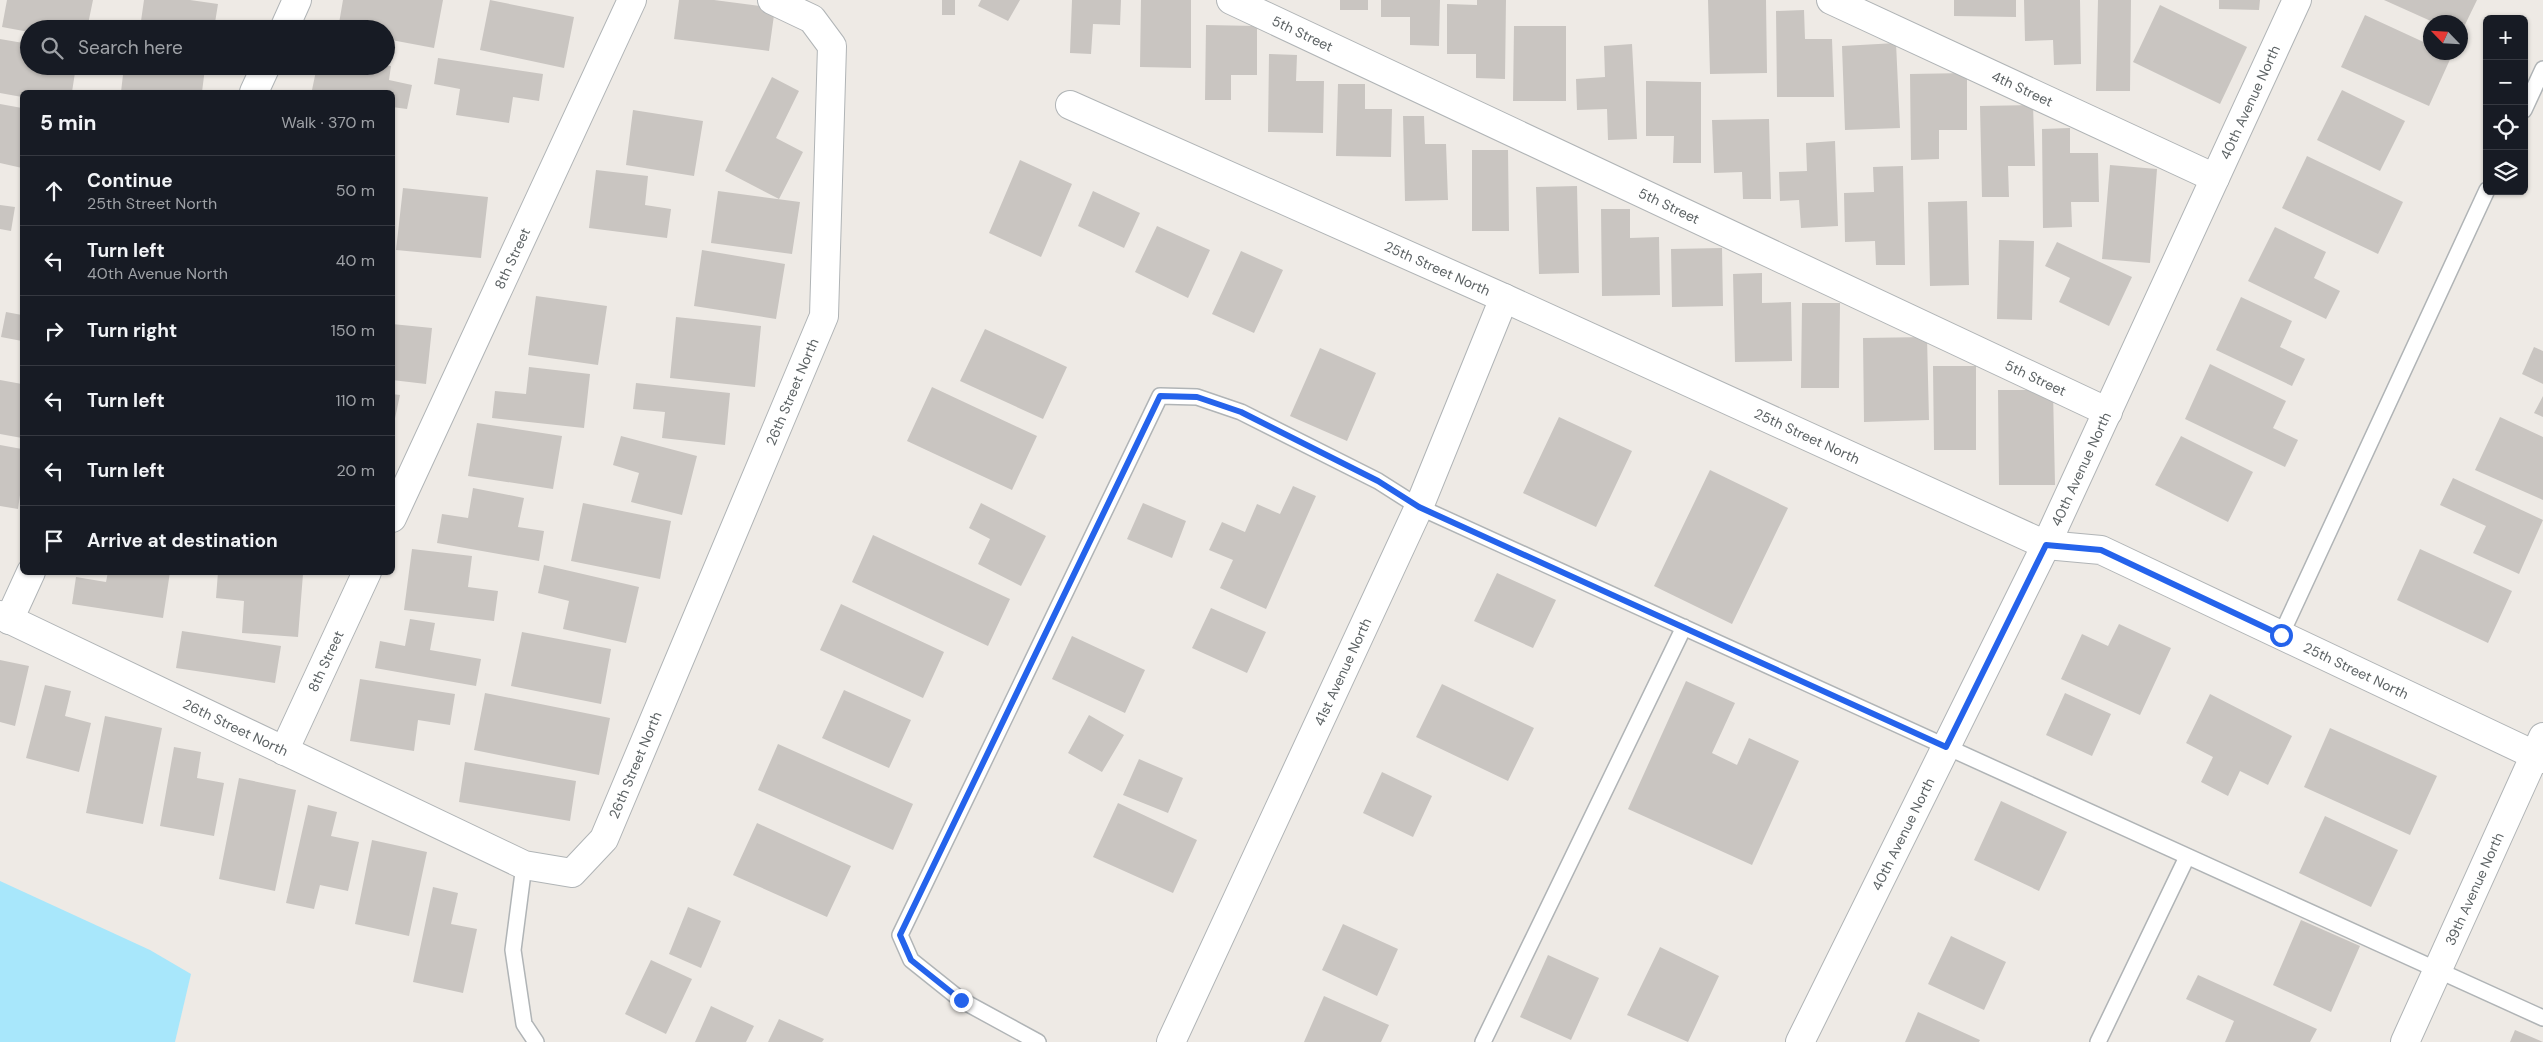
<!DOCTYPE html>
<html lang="en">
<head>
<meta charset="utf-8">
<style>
  body { margin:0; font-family:"DM Sans",sans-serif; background:#242831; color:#f1f3f6 }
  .controls { position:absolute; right:15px; top:15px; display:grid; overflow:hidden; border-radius:8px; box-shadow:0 1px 4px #0004 }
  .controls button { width:45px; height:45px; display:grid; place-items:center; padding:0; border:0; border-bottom:1px solid #363941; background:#171b24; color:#f1f3f6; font:25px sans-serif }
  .compass { position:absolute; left:2423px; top:15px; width:45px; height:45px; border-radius:50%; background:#171b24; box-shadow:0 1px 4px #0004; rotate:295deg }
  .stop { position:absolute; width:15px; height:15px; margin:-11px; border:4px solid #2563eb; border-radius:50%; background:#fff }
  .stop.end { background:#2563eb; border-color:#fff; box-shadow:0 1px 5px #0008 }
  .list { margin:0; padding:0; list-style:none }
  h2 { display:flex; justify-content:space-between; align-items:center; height:65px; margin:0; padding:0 20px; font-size:21px }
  h2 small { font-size:16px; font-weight:400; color:#9ea1a6 }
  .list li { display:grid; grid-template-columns:32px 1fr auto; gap:15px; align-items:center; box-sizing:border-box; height:70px; padding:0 20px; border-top:1px solid #363941 }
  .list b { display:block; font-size:19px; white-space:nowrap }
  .list p { margin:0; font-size:16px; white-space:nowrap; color:#9ea1a6 }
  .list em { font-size:16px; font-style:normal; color:#9ea1a6 }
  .icon { flex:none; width:28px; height:28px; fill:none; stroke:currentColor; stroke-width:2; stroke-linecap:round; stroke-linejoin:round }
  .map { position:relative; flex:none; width:2543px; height:1042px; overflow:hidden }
  .search { position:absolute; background:#171b24; box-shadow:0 1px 4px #0004; left:20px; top:20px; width:375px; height:55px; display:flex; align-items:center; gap:12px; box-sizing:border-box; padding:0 18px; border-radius:28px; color:#9ea1a6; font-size:19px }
  .panel { position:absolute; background:#171b24; box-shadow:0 1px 4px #0004; left:20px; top:90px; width:375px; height:485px; border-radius:8px }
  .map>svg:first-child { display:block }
</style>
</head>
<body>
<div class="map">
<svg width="2543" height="1042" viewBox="0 0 2543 1042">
  <rect width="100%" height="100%" fill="#eeeae5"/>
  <!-- water -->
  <path fill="#a8e7fb" d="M0,881L150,950L191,974L175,1042H0Z"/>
  <!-- building -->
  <path fill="#c9c5c1" d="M7,0H93L87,29H29V32L2,27Z
    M144,0H190L218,4L214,29H164L165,25L141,21Z
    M343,0H443L434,48L386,39V29H338Z
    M490,0L574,17L564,68L480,50Z
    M679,0H714L775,8L769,51L674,39Z
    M942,0H955V15H942Z
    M981,0H1020L1008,21L978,6Z
    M1072,0H1121L1120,25L1093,24L1091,54L1070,53Z
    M1141,0H1191V68L1140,67Z
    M1340,0H1368V10H1340Z
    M1381,0H1440L1439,46L1410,45V17H1381Z
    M1477,0H1506L1505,79L1476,78V54H1447V4L1477,5Z
    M1708,0H1766L1767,73L1710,74Z
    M1954,0H2016V17L1954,16Z
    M2024,0H2080L2081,64L2054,65L2053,40L2025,41Z
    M2098,0H2131L2130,91H2096Z
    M2219,0H2260L2259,10L2219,9Z
    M2384,0H2477L2460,35V22H2433Z
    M2160,5L2247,47L2220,104L2133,62Z
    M1804,10L1805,39H1832L1834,97H1777L1776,11Z
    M2365,15L2430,45V52H2447L2452,55L2429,106L2341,67Z
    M1206,25L1257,26V75H1231V100H1205Z
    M1514,26H1566V101H1513Z
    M0,39L29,44V66H76L72,92H22V97L0,93Z
    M1896,43L1900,128L1845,130L1842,46Z
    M1632,44L1637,139L1608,140L1607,109L1577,110L1576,79L1605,77L1604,46Z
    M1269,54L1297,55L1296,81H1324L1323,133L1268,132Z
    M438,58L543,74L539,101L513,97L509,123L456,115L460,89L434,84Z
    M386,65L391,66L389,80L412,85L407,109L392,107V92H323L312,90L317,66Z
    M124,66L205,68L202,92H121Z
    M1967,73V130H1939V159L1911,160L1910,74Z
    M772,77L799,91L776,138L803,152L779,199L725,171Z
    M1646,81L1701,82V163H1673L1674,136H1646Z
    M1338,84H1365V109H1392L1391,157L1336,156Z
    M2342,90L2405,121L2380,171L2317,140Z
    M0,104L22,108V168L0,163Z
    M2033,105L2035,166H2008L2009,197H1982L1980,106Z
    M633,110L703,121L694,176L626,165Z
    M1403,116H1424L1425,144H1446L1448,200L1405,201Z
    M1769,119L1771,199H1743L1742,172L1714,173L1712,120Z
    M2070,128V153H2098L2099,202H2071L2072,227L2043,228L2042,129Z
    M1835,141L1838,226L1801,228L1799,200L1780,201L1779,172L1807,171L1806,143Z
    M1472,150H1508L1509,231H1472Z
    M2307,156L2403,202L2378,254L2282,208Z
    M1020,160L1072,184L1041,257L989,233Z
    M2110,165L2157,169L2150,263L2102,259Z
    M1903,166L1905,265H1876L1875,241L1845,242L1844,193L1874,192L1873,167Z
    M596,170L648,176L645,205L671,209L667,238L589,228Z
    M1577,186L1579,273L1539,274L1536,187Z
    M403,188L488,197L481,258L396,250Z
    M718,191L800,202L792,254L711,243Z
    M1093,191L1140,213L1124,248L1078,226Z
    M1967,201L1969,285L1930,286L1928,202Z
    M0,205L15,207L11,231L0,229Z
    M1601,209H1630V238L1659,237L1660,295L1602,296Z
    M1157,226L1210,250L1188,298L1135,272Z
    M2275,227L2326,252L2314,278L2340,291L2326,319L2248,281Z
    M1999,240L2034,241L2032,320L1997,319Z
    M2057,242L2132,277L2109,326L2059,302L2070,278L2045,266Z
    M1722,248L1723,306L1672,307L1671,249Z
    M702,250L785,264L776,319L694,306Z
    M1241,251L1283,270L1254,333L1212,314Z
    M1762,273V303L1791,302L1792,361L1735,362L1733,274Z
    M536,296L607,306L598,365L528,355Z
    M2241,297L2292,321L2280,347L2305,359L2292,386L2216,350Z
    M1802,303H1840L1839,388H1801Z
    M6,312L22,315V341L1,337Z
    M676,317L761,326L755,387L670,378Z
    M392,324L432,328L426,384L392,380Z
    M985,329L1067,367L1043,419L960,381Z
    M1927,337L1929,420L1864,422L1863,338Z
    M2534,347L2543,351V384L2522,374Z
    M1320,348L1376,373L1347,441L1290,416Z
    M2210,364L2286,401L2273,428L2298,440L2285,467L2185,419Z
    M1933,366H1976V450H1934Z
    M529,367L590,374L584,428L492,418L495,391L526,394Z
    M0,380L22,384V438L0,434Z
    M636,383L730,393L725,445L662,438L665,412L633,409Z
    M932,387L1037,436L1012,490L907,441Z
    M1998,390H2053L2055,485H1999Z
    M392,394L400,395L394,423L392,422Z
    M2543,396V417L2534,413Z
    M1559,417L1632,451L1596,527L1523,493Z
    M2500,417L2543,437V500L2475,470Z
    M477,423L562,436L553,489L468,476Z
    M621,436L697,456L682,515L631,502L639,473L613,465Z
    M2181,436L2253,472L2228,522L2155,485Z
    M0,445L22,449V481L18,509L0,506Z
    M1710,470L1788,508L1732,624L1654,586Z
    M2453,478L2543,520L2519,574L2473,553L2486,526L2440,505Z
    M1293,486L1316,496L1266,609L1220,588L1233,560L1209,550L1222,522L1245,532L1257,504L1280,514Z
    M473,488L524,498L518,527L544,531L539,561L437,543L442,514L468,518Z
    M583,503L671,521L660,579L571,561Z
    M981,503L1046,536L1021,586L978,564L990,539L969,528Z
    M1143,503L1186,521L1172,558L1127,539Z
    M873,535L1010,599L988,646L852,582Z
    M412,549L472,556L468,587L498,591L494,621L404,610Z
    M2420,549L2512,591L2488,643L2397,600Z
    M544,565L639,587L626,643L563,629L569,601L538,593Z
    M108,572H170L163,618L72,604L76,577L106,582Z
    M218,572L303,574L298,637L242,633L244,601L216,598Z
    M1497,573L1556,600L1533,648L1474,621Z
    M841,604L944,652L923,698L820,650Z
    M1211,608L1266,632L1247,673L1192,648Z
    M410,619L435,623L430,650L481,659L476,686L375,668L380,641L405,646Z
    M2119,624L2171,648L2140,715L2061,679L2082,634L2108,646Z
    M182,631L281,646L275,683L176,668Z
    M522,632L611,649L601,704L511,686Z
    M1072,636L1145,670L1125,713L1052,679Z
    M0,660L29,666L15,726L0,722Z
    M360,679L455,694L450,725L418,720L414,751L350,741Z
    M1686,681L1735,703L1712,753L1737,765L1749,738L1799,761L1752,865L1628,809Z
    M1442,684L1534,728L1508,781L1416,737Z
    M45,685L71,691L65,716L91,723L79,772L26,758Z
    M844,690L911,720L889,768L822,738Z
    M485,693L610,718L599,775L474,750Z
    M2065,693L2111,714L2092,756L2046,735Z
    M2210,694L2292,736L2268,785L2240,771L2228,796L2201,782L2213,757L2186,743Z
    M1089,715L1124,735L1102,772L1068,753Z
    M105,716L162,728L143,824L86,813Z
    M2330,728L2437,776L2410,835L2304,787Z
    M778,744L913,804L893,850L758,790Z
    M174,747L201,752L197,778L224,783L214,836L160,826Z
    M1139,759L1183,778L1168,813L1123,795Z
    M465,762L576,781L570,821L459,802Z
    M1382,772L1432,796L1413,837L1363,813Z
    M239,778L296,790L275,891L219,879Z
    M2001,801L2067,832L2039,891L1974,860Z
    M1118,803L1197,840L1173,893L1093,857Z
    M308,805L337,812L331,836L359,842L348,891L320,885L314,909L286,903Z
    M2325,816L2398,850L2371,907L2299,873Z
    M757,823L851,866L827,917L733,875Z
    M372,840L427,852L409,936L355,924Z
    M433,887L458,893L451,924L477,929L463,993L413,982Z
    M688,907L721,921L701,968L669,954Z
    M2301,920L2360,946L2331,1012L2273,985Z
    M1343,924L1398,949L1377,996L1322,970Z
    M1951,936L2006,962L1984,1010L1928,984Z
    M1660,947L1719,976L1688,1042L1627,1015Z
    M1548,955L1599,978L1571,1040L1520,1017Z
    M651,960L692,979L666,1034L625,1014Z
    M2198,975L2317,1029L2310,1042H2225L2234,1021L2186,999Z
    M1324,996L1389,1025L1381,1042H1304Z
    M711,1006L754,1026L746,1042H695Z
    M1918,1012L1980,1040L1979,1042H1905Z
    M779,1019L824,1039L822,1042H768Z
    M2515,1030L2543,1042H2510Z"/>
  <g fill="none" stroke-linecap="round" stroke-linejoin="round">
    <!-- service casing -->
    <g stroke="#b0b4b6" stroke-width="18">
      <path id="service" d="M2524,110L2543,69
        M2281,635L2487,190
        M524,865L513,950L524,1024L536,1042
        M1038,1042L961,1000L911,960L900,935L1160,396L1197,397L1241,412L1378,481L1419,507L2543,1018
        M1483,1042L1684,627
        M2098,1042L2187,857"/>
    </g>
    <!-- minor casing -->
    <g stroke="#b0b4b6" stroke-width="30">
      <g id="minor">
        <path id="s1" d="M1231,0L2108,412"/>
        <path id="s2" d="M1831,0L2215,178"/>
        <path d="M284,29L297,0"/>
        <path d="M254,92L266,66"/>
        <path id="s3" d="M1070,105L1504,298L2046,545L2101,550L2543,759"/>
        <path id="s4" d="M392,518L632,0"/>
        <path id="s5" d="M0,615L524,865L572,873L604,839L824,316L832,46L812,19L772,0"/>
        <path d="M9,620L31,572"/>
        <path id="s6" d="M284,751L367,572"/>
        <path id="s7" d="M1171,1042L1419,507L1504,298"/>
        <path id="s8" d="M1800,1042L2046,545L2297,0"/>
        <path id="s9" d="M2405,1042L2543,737"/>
      </g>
    </g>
    <!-- service -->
    <use href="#service" stroke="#fff" stroke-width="15"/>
    <!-- minor -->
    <use href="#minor" stroke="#fff" stroke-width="28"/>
  </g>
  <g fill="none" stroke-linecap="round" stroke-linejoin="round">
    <!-- route -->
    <path stroke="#2563eb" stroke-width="6" d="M961,1000L911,960L900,935L1160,396L1197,397L1241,412L1378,481L1419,507L1946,747L2046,545L2101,550L2281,635"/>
  </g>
  <g text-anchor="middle" stroke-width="4" stroke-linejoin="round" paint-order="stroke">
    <!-- street labels -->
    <g font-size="14" fill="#5c6264" stroke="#fff">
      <text dy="5" stroke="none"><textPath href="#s1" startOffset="79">5th Street</textPath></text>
      <text dy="5" stroke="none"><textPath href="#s2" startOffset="211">4th Street</textPath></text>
      <text dy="5" stroke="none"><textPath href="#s8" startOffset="1042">40th Avenue North</textPath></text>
      <text dy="5" stroke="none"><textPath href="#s1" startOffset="484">5th Street</textPath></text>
      <text dy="5" stroke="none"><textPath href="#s4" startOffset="286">8th Street</textPath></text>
      <text dy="5" stroke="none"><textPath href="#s3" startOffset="402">25th Street North</textPath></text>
      <text dy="5" stroke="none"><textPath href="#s1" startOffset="889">5th Street</textPath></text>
      <text dy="5" stroke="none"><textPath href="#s5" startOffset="1161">26th Street North</textPath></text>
      <text dy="5" stroke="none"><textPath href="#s3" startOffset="808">25th Street North</textPath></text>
      <text dy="5" stroke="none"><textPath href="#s8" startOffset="638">40th Avenue North</textPath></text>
      <text dy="5" stroke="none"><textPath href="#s6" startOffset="99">8th Street</textPath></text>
      <text dy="5" stroke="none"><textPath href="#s3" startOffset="1408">25th Street North</textPath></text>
      <text dy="5" stroke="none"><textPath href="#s7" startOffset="408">41st Avenue North</textPath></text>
      <text dy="5" stroke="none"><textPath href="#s5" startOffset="261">26th Street North</textPath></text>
      <text dy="5" stroke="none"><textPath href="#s5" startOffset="756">26th Street North</textPath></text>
      <text dy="5" stroke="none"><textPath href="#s8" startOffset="232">40th Avenue North</textPath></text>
      <text dy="5" stroke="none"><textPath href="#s9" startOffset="168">39th Avenue North</textPath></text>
    </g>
  </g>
</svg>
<div class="controls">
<button>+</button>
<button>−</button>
<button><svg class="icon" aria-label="locate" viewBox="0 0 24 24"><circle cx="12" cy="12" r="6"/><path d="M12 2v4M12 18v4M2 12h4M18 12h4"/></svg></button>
<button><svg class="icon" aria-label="layers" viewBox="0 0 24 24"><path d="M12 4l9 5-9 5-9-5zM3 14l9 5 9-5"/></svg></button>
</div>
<svg class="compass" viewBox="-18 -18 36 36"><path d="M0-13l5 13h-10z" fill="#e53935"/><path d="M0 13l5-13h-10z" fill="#9ea1a6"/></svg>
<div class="stop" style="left:2281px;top:635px"></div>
<div class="stop end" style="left:961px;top:1000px"></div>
<div class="search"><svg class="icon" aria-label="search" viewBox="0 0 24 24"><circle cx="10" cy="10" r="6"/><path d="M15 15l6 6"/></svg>Search here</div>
<section class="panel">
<h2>5 min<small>Walk · 370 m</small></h2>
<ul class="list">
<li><svg class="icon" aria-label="ahead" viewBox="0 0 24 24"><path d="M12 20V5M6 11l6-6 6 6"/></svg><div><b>Continue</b><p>25th Street North</p></div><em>50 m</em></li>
<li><svg class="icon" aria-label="left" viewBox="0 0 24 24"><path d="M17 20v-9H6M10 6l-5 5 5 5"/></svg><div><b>Turn left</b><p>40th Avenue North</p></div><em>40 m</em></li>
<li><svg class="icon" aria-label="right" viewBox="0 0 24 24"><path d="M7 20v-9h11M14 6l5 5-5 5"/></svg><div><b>Turn right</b></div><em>150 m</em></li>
<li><svg class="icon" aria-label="left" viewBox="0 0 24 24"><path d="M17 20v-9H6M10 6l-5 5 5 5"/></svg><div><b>Turn left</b></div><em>110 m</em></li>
<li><svg class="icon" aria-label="left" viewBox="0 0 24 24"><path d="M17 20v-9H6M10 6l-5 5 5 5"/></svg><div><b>Turn left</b></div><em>20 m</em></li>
<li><svg class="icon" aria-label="arrive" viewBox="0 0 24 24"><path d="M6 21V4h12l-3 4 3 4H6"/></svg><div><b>Arrive at destination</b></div></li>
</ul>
</section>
</div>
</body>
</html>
